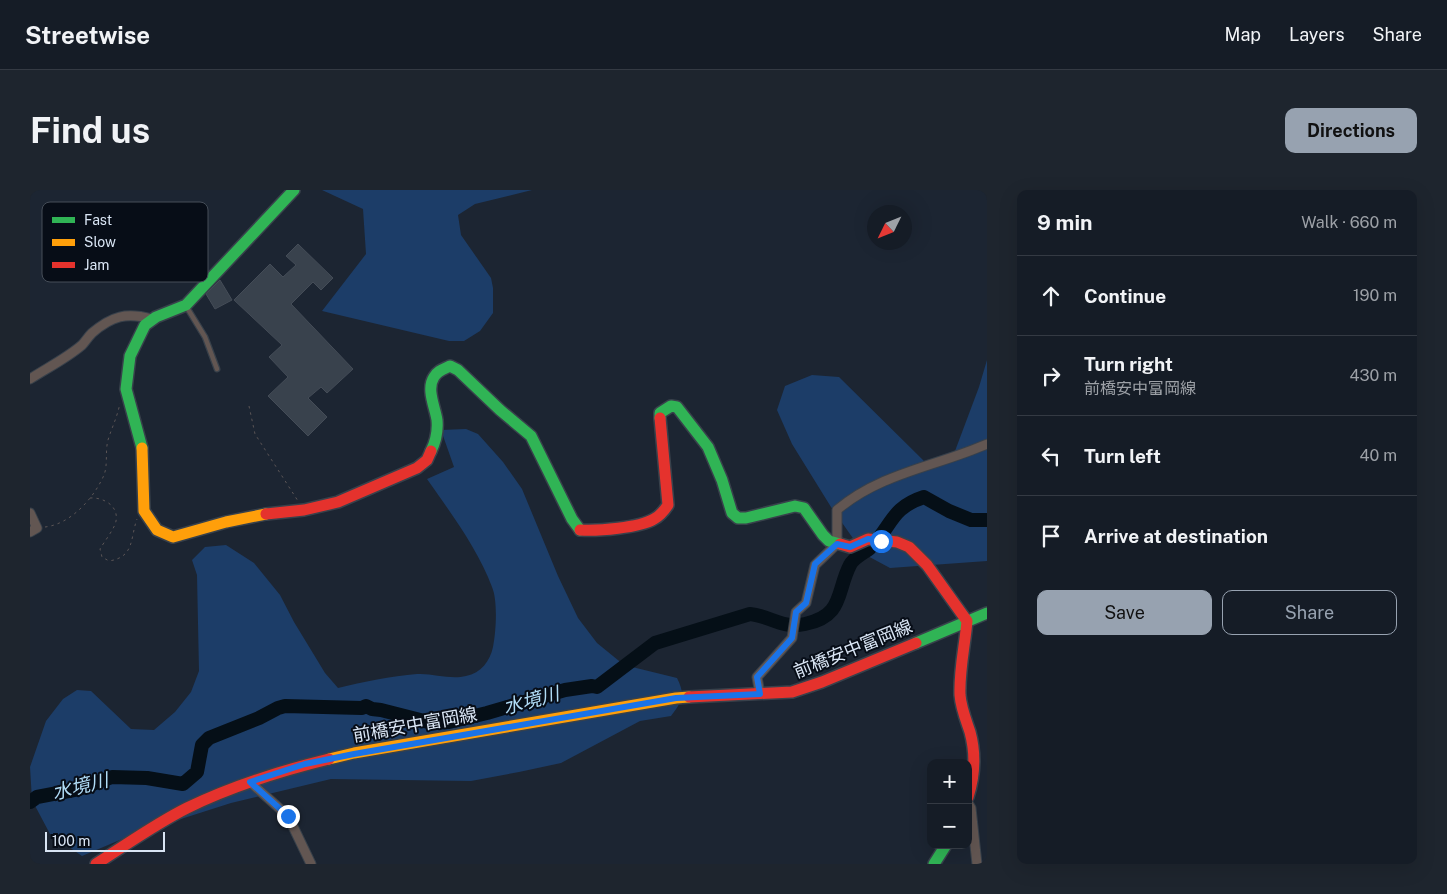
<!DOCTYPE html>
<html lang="en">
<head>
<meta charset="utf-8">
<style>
  body { margin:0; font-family:"Public Sans","Noto Sans JP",sans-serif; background:#1e252e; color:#f1f3f6 }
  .controls { position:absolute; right:15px; bottom:15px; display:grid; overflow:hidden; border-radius:10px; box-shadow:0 5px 20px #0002 }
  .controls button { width:45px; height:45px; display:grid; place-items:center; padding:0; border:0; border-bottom:1px solid #343a43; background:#151c26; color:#f1f3f6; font:25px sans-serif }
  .compass { position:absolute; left:837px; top:15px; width:45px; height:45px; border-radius:50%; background:#151c26; box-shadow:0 5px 20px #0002; rotate:227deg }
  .scale { position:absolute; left:15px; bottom:12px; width:120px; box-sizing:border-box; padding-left:5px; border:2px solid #d9e5f4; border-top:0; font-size:14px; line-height:18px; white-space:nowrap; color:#d9e5f4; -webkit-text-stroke:4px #070d17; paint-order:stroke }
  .stop { position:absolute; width:15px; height:15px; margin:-11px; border:4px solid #1a73e8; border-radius:50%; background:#fff }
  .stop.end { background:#1a73e8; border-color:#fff; box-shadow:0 1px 5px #0008 }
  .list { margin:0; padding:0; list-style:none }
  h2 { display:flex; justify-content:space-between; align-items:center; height:65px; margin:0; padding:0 20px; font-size:21px }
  h2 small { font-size:16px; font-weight:400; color:#9da1a7 }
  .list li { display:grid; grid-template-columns:32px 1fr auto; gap:15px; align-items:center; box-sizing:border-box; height:80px; padding:0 20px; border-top:1px solid #343a43 }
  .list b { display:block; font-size:19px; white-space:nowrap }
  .list p { margin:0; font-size:16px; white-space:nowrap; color:#9da1a7 }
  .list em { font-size:16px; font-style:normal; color:#9da1a7 }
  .actions { display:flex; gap:10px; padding:15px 20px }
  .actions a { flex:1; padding:11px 0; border:1px solid #97a2b0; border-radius:10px; text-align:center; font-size:18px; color:#97a2b0 }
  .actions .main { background:#97a2b0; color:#111 }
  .icon { flex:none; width:28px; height:28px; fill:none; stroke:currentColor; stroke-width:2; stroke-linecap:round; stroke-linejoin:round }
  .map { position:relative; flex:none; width:957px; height:674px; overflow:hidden; border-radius:10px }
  header { display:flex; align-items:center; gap:30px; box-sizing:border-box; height:70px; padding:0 25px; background:#151c26; border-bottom:1px solid #343a43 }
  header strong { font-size:24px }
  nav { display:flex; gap:28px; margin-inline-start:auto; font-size:18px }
  .intro { display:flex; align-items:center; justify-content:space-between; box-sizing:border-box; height:120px; padding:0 30px }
  h1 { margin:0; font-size:35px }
  .button { padding:12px 22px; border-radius:10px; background:#97a2b0; color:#111; font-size:18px; font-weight:700 }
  main { display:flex; gap:30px; padding:0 30px }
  aside { flex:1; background:#151c26; border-radius:10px; box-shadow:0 5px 20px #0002 }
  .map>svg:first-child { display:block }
</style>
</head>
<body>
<header>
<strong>Streetwise</strong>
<nav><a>Map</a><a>Layers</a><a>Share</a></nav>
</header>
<div class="intro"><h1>Find us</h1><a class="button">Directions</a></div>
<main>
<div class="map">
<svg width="957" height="674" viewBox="0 0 957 674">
  <rect width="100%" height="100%" fill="#1c2532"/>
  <!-- green -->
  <path fill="#1c3d68" d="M292,0H502L445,14L428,25L431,45L461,88L463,98V123L450,141L434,151H419L292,121L336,64L333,19Z
    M957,170V371L860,378L834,364L801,317L762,254L747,220L755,196L782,185L809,187L894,271L905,275L925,261L949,197Z
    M436,239L448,244L473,272L492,299L528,386L548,428L567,453L594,475L647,488C656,506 652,511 641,526L610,531L531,573L489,582L441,591L301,589L201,613L104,644L52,666L20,644L2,610L0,577L16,531L33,509L47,500L61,501L101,539L124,540L145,522L161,502L169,481L167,385L162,370L175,357L196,355L224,373L250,405L264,432L295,483L308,498C333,492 361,486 387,484C403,483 420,490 436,486C451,483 460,471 463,457C466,442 468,411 462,397C448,359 420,322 397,289L424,277L411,240Z"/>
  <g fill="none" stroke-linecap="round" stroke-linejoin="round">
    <!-- river -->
    <path stroke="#050f17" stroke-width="14" d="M0,612L7,607L49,599L82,587L117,588L153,594L167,582L172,555L179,548L229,528L248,518L255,516L332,518L336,516L342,519L351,520L402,533L419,532L457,523L535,500L562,496L567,497L625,453L720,424C741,426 751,439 775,434C814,426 806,402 820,375C823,368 834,363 840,358C862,337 860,318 894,307L919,321L941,330H957"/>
  </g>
  <!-- building -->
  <path fill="#39424d" stroke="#444c57" d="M268,54L303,88L291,100L283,92L261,114L323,179L297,203L291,197L278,208L297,227L278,246L238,206L258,187L239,167L252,155L204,110L240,74L253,87L266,75L256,66Z
    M190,90L202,110L185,119L176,104Z"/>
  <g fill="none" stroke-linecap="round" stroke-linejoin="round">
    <!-- lane casing -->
    <g stroke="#38414b" stroke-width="7">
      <path id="lane" d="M156,116L175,147L187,179"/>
    </g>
    <!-- street casing -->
    <g stroke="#38414b" stroke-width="11">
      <path id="street" d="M0,189C17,178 37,168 52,155C55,152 58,147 62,143C82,126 96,122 122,129
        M0,323L7,338L0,342
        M730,504L727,487L762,448L766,422L776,413L785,375L807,354V320C850,283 907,276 957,254
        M220,592L258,626L281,674
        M938,613L941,618L947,674"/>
    </g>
    <!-- fast casing -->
    <g stroke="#38414b" stroke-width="14">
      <path id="fast" d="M630,228V223L641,216L647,217L678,257L692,290L702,323L708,328H716L765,316L774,318L793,345L799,351L810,354
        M112,258L96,199L100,166L115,135L126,127L156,115L264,0
        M401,261C406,251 408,241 407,230C405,217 396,199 404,187C407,181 414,179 420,176L428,180L470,220L501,246L542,329L550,340
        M886,453L957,423
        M904,674L916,655"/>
    </g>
    <!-- slow casing -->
    <g stroke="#38414b" stroke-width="14">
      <path id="slow" d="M112,258L114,321L127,340L143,347L196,332L236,324
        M299,569L324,563L646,508L659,507"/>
    </g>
    <!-- jam casing -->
    <g stroke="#38414b" stroke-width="14">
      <path id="jam" d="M236,324L274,320L308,312L387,278L397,270L401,261
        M550,340C568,341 609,338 624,329C630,326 634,321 638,315L630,228
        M810,354L820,357L838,349L867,352L879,357L897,375L937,431C935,455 929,480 930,505C931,518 936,530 940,542C946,564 945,585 938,607
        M659,507L762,502L792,492L886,453
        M66,674C96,655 125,634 157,618C202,596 250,581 299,569"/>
    </g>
    <!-- path -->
    <path stroke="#5b5556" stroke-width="1" stroke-dasharray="2.5 4" stroke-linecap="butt" d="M219,216L225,244L268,311
      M60,308C72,307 89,315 86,331C85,338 74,352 70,359L72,367L79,371C105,367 100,348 107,329
      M15,337C41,334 64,308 74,285C78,275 75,261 78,250C82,237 87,228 90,213"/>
    <!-- lane -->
    <use href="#lane" stroke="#625652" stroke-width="4.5"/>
    <!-- street -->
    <use href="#street" stroke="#625652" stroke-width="9"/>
    <!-- fast -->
    <use href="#fast" stroke="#30b455" stroke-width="11"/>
    <!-- slow -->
    <use href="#slow" stroke="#ff9f0a" stroke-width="11"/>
    <!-- jam -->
    <use href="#jam" stroke="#e5322d" stroke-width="11"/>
  </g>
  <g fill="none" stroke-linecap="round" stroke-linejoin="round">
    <!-- route -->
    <path stroke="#1a73e8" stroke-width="6" d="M258,626L220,592L275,574L324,564L646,508L730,504L727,487L762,448L766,422L776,413L785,374L807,354L820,357L838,349L851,351"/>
  </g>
  <g text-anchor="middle" stroke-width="4" stroke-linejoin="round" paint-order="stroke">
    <!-- street labels -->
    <g font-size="18" fill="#d9e5f4" stroke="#070d17">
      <text transform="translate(823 459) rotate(-22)" y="6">前橋安中富岡線</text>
      <text transform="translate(385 535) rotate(-10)" y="6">前橋安中富岡線</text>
    </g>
    <!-- water labels -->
    <g font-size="19" font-style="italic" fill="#b0dcf6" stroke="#070d17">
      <text transform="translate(501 510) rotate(-15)" y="7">水境川</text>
      <text transform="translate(50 596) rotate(-14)" y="7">水境川</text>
    </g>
  </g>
  <!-- legend -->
  <rect x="12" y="12" width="166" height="80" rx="8" fill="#070d17" stroke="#464e59" stroke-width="1"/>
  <rect x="22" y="27" width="23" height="6" fill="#30b455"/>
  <rect x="22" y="49" width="23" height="7" fill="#ff9f0a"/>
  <rect x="22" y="72" width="23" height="6" fill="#e5322d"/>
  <g font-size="14" fill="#d9e5f4">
    <text x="54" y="35">Fast</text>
    <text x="54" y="57">Slow</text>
    <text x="54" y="80">Jam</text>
  </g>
</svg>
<div class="controls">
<button>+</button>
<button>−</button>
</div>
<svg class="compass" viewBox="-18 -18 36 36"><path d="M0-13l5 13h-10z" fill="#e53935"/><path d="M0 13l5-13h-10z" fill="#9da1a7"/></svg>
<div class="scale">100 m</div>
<div class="stop" style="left:851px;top:351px"></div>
<div class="stop end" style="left:258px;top:626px"></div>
</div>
<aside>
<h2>9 min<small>Walk · 660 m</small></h2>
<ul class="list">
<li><svg class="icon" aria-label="ahead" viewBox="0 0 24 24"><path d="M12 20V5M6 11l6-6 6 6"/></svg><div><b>Continue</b></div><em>190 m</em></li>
<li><svg class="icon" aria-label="right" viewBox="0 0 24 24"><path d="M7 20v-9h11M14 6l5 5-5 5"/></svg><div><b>Turn right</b><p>前橋安中富岡線</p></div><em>430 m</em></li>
<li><svg class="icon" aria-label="left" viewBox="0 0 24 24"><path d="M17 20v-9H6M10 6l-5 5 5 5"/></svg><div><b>Turn left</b></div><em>40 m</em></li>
<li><svg class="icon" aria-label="arrive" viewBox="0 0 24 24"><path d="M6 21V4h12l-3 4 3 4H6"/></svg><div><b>Arrive at destination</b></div></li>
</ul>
<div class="actions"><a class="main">Save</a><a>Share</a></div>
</aside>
</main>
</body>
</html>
